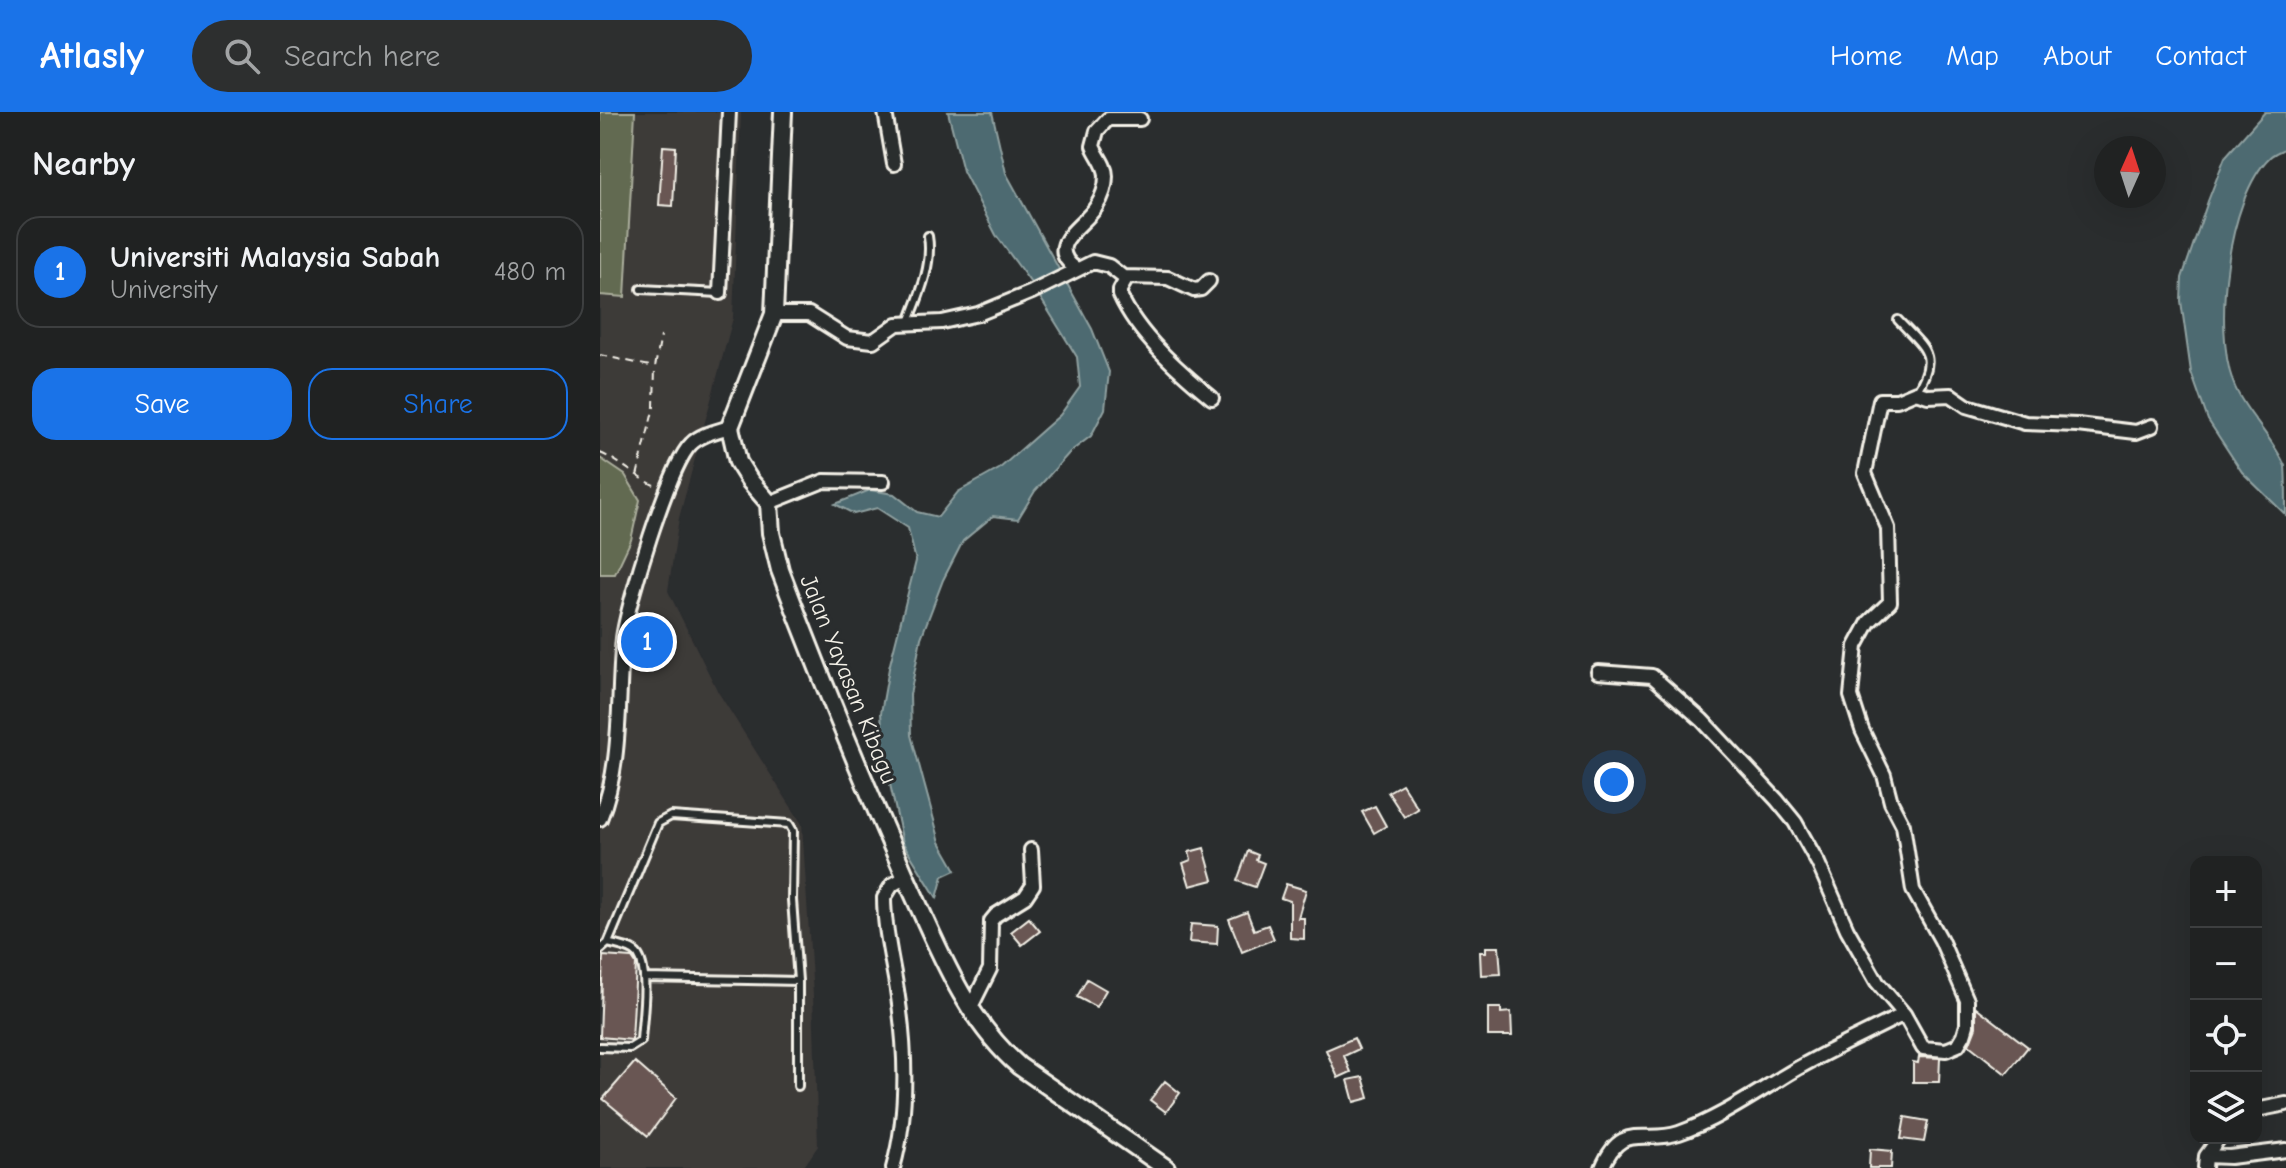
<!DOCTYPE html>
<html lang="en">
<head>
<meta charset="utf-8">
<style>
  body { margin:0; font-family:"Comic Neue",sans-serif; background:#2d2f2f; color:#f1f3f6 }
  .controls { position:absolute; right:24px; bottom:24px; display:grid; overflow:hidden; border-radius:16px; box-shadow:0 8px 32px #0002 }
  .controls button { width:72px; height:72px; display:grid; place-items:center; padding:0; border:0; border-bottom:2px solid #3d3f40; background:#202222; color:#f1f3f6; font:40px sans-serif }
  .compass { position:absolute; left:1494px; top:24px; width:72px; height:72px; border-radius:50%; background:#202222; box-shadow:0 8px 32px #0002; rotate:3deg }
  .you { position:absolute; left:1014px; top:670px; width:28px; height:28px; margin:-20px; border:6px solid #fff; border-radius:50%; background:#1a73e8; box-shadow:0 0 0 12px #1a73e833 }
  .badge { display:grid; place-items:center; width:52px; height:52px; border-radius:50%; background:#1a73e8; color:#fff; font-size:26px; font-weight:700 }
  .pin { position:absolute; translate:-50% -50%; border:4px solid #fff; box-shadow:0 2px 8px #0006 }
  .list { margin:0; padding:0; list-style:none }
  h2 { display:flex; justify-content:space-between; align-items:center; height:104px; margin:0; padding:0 32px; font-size:34px }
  h2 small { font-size:26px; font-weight:400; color:#a2a4a5 }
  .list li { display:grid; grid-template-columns:52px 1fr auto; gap:24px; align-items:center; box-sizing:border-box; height:112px; margin:0 16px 16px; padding:0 16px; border:2px solid #3d3f40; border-radius:24px }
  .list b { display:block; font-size:30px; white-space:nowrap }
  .list p { margin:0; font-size:26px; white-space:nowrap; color:#a2a4a5 }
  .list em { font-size:26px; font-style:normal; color:#a2a4a5 }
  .actions { display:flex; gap:16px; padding:24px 32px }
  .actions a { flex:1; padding:18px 0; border:2px solid #1a73e8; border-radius:24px; text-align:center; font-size:28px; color:#1a73e8 }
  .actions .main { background:#1a73e8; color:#fff }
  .icon { flex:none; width:44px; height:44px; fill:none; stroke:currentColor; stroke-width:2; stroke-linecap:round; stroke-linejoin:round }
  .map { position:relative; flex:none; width:1686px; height:1056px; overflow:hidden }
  header { display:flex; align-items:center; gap:48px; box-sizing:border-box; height:112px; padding:0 40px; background:#1a73e8; color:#fff }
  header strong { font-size:38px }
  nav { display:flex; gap:44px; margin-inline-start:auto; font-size:28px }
  .search { width:560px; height:72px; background:#2d2f2f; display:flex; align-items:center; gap:20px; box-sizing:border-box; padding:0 28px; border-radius:44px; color:#a2a4a5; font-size:30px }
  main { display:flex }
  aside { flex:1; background:#202222 }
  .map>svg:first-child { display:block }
</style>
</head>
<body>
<header>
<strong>Atlasly</strong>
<div class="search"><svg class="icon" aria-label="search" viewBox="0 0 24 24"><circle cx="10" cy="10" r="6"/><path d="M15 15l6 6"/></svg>Search here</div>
<nav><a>Home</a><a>Map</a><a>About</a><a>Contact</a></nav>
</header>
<main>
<aside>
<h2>Nearby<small></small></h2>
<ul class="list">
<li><span class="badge">1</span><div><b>Universiti Malaysia Sabah</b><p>University</p></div><em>480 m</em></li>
</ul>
<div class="actions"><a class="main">Save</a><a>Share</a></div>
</aside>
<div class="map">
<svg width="1686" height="1056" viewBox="0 0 1686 1056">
  <rect width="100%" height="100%" fill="#2a2d2e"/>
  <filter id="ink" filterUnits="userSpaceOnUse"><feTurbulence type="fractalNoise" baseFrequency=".0125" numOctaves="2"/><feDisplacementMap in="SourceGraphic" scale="16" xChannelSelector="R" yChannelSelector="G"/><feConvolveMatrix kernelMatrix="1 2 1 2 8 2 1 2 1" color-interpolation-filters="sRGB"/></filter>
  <g filter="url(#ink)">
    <!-- built -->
    <path fill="#3d3a39" d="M0,0H141L133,206L79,406L68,479L118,580L202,712L213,883L218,1034L203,1056H0Z"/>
    <!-- green -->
    <path fill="#626a51" stroke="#abae9c" stroke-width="2" d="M0,0H35L25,185L0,183Z
      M0,346L25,363L40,388L31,428L15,462H0Z"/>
    <!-- water -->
    <path fill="#4e6b71" stroke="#90a1a1" stroke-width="2" d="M348,0H392L406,61L492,217L509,260L505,297L491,324L470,340L435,379L418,407L393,404L363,429L343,468L321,526L310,583L311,623L325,675L340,730L356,758L343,764L337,786L303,731L284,645L281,601L289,556L316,449L308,416L277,396L254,402L235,392L270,378L294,382L317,400L338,405L358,380L399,357L460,303L480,275L477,245L433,174L396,123L363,59Z
      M1665,0H1686V36C1681,39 1674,41 1670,45C1627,86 1613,216 1633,270C1644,300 1673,325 1685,354C1686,366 1686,389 1686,403L1642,360L1608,308L1591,260L1581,189L1582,166L1608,89L1625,45Z"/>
    <!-- building -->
    <path fill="#695753" stroke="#f4f1e8" stroke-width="2" d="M63,34L76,35L73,94L59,93Z
      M802,672L818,697L804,705L788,680Z
      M775,694L786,714L774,721L762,700Z
      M604,736L613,768L590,774L583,751L591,748L589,740Z
      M648,739L658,743L656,748L664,751L655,775L637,769Z
      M686,772L706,778L698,806H704V827L690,826V789L681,786Z
      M647,800L654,818L668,813L674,827L642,840L629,807Z
      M429,806L440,819L422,833L411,820Z
      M591,812L618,814L617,832L589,830Z
      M886,835H899L901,862L881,863L880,840H886Z
      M3,844L32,846L36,852L32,928L0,925Z
      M487,867L506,878L496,895L477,885Z
      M1376,895L1428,935L1406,962L1369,933L1376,915Z
      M888,896H901V901L911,900L912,924H888Z
      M754,926L759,937L744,944L751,960L738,966L726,938Z
      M1319,945L1340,946L1339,970H1313V950L1318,951Z
      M35,950L76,986L48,1024L3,987Z
      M763,965L769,986L754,990L748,968Z
      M565,969L580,981L566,1000L550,988Z
      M1305,1005L1328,1009L1324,1030L1301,1027Z
      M1270,1037L1292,1039L1291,1056H1269Z"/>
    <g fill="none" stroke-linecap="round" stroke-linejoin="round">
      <!-- service casing -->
      <g stroke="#f4f1e8" stroke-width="12">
        <path id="service" d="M41,177L120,181
          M1298,208C1324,236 1340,243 1316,280
          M309,210C319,184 333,153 328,124
          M0,838L8,831L58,711L71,704L189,712L193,719L192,788L198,869V974
          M44,866L198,869
          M0,935L30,936L41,929C42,907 50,861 38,843C32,835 17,834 8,831"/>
      </g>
      <!-- minor casing -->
      <g stroke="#f4f1e8" stroke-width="18">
        <path id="minor" d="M285,0L294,52
          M475,156C444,133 484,114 496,95C502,86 506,74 506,64C506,53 497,44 493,34L497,19L508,7H540
          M527,166L520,178V183C538,223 578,258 612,286
          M120,181L129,0
          M174,202H209L247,226L273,229L297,212L342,210L378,202L432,180L493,150L509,154L523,165L568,166L594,178L601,177L609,169
          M169,391L224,369L283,370
          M998,560L1052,564L1102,608L1177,688L1195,710L1218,751L1247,817L1277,870L1304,902L1323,936L1346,938L1358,933L1364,923L1367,913V888L1341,828L1313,778L1303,713L1291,690L1284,663L1262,618L1251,584L1256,534L1269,510L1290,490L1288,416L1265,361L1280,288H1297L1316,280L1328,284L1351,283L1367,294L1425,311L1477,313L1536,320L1552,314
          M0,707C23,651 17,586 23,526C27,493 69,353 91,332C101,322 117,319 130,315
          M371,895L390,857L391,809L396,803L425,785L433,773L431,738
          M1656,998L1686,992
          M1606,1044L1630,1045L1686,1038
          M293,1056C309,999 306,935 297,878C292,848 284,816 284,786L292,773L306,765
          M1002,1056C1022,1008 1043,1033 1079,1021C1116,1008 1150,985 1183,965C1221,941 1264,923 1304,902
          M1605,1056L1606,1044L1619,1026"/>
      </g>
      <!-- tertiary casing -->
      <g stroke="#f4f1e8" stroke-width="22">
        <path id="tertiary" d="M183,0L174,202L130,315L138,350L150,369L169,391L171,421L180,458C219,562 262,666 307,768C337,833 364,906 419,954L566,1056"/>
      </g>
      <!-- path -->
      <path stroke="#f4f1e8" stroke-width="2" stroke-dasharray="8 6" stroke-linecap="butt" d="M0,243L54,255
        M0,341C20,349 35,364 54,373
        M37,364L54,295L55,255L61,224"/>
      <!-- service -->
      <use href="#service" stroke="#2a2d2e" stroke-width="6"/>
      <!-- minor -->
      <use href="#minor" stroke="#2a2d2e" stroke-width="12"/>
      <!-- tertiary -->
      <use href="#tertiary" stroke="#2a2d2e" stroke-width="16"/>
    </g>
  </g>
  <g text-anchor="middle" stroke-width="6" stroke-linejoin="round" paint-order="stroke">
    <!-- street labels -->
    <g font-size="24" fill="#f4f1e8" stroke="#2a2d2e">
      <text transform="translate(249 567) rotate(68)" y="8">Jalan Yayasan Kibagu</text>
    </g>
  </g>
</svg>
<div class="controls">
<button>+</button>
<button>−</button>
<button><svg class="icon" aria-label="locate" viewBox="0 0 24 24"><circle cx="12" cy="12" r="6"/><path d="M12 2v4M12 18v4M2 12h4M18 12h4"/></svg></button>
<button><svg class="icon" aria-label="layers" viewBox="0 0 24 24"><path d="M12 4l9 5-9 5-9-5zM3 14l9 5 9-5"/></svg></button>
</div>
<svg class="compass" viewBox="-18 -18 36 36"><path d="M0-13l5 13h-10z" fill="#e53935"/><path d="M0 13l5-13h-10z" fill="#a2a4a5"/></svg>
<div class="you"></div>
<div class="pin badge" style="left:47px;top:530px">1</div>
</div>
</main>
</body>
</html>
